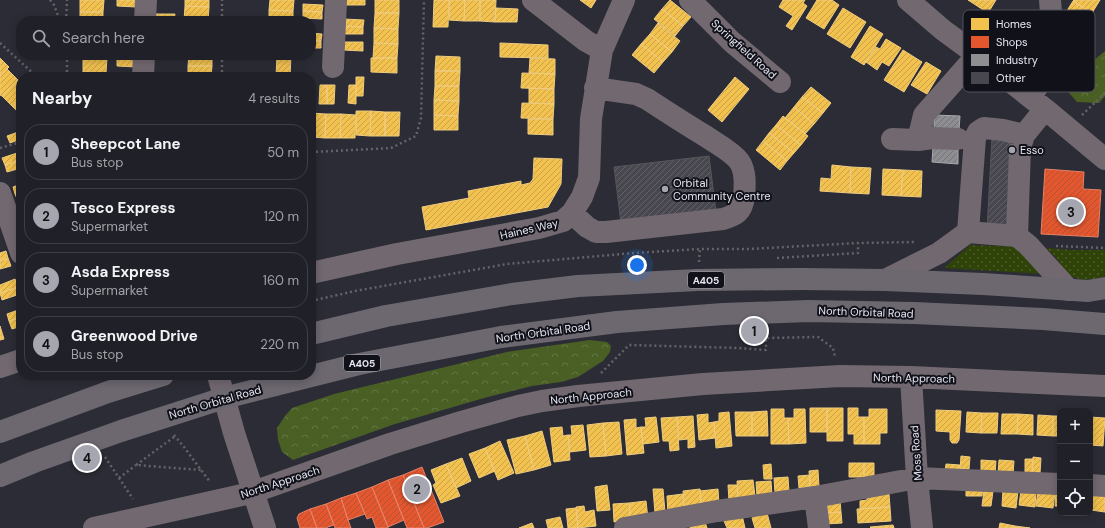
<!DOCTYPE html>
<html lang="en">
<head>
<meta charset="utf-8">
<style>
  body { margin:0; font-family:"DM Sans",sans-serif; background:#282930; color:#f1f3f6 }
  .controls { position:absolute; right:12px; bottom:12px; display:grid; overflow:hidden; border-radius:8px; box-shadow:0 2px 10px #0003 }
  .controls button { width:36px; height:36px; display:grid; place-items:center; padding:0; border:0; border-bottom:1px solid #3d3e45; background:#202128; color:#f1f3f6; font:20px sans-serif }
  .you { position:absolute; left:637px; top:265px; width:14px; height:14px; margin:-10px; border:3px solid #fff; border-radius:50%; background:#1a73e8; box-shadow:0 0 0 6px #1a73e833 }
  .badge { display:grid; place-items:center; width:26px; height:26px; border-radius:50%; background:#a5a6b0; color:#111; font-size:13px; font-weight:700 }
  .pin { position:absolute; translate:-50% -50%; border:2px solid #fff; box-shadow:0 1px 4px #0006 }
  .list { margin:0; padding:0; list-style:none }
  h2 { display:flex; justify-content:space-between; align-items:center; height:52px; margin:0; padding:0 16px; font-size:17px }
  h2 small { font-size:13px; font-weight:400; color:#a2a3a8 }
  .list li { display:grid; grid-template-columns:26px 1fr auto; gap:12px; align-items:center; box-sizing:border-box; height:56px; margin:0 8px 8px; padding:0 8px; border:1px solid #3d3e45; border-radius:16px }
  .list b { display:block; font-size:15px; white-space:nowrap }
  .list p { margin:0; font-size:13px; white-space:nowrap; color:#a2a3a8 }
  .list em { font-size:13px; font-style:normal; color:#a2a3a8 }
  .icon { flex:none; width:22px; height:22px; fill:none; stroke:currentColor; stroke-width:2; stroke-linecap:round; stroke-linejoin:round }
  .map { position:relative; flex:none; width:1105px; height:528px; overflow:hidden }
  .search { position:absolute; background:#202128; box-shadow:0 2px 10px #0003; left:16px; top:16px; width:300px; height:44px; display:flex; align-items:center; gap:10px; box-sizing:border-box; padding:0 14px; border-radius:16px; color:#a2a3a8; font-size:15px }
  .panel { position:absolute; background:#202128; box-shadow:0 2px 10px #0003; left:16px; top:72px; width:300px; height:308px; border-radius:16px }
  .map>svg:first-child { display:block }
</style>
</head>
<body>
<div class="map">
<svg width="1105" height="528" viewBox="0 0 1105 528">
  <defs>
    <pattern id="grass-dots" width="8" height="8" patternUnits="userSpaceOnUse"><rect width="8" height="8" fill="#2f4207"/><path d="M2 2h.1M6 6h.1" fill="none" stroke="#4d5d2c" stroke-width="1.8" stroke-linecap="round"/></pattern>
    <pattern id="forest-crowns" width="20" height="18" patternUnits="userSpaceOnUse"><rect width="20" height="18" fill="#495f23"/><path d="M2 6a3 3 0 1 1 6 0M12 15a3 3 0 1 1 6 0" fill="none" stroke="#637643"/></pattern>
    <pattern id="homes-hatch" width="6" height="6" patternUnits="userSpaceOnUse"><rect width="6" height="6" fill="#f2c14e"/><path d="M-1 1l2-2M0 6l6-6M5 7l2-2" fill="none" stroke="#c7a24d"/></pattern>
    <pattern id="shops-hatch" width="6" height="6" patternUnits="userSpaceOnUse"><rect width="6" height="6" fill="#e4572e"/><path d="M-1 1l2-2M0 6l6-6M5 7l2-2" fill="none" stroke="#b45236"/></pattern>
    <pattern id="industry-hatch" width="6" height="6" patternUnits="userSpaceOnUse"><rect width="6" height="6" fill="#8d8d92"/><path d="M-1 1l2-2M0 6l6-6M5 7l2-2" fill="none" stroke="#747478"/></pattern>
    <pattern id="building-hatch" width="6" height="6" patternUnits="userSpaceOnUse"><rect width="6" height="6" fill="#48474f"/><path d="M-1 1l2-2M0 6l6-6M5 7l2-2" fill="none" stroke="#626269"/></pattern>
  </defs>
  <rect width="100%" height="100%" fill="#2b2c35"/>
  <!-- grass -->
  <path fill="url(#grass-dots)" d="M970,245L1021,247L1044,274L944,268Z
    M1046,248L1071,250H1105V276C1094,280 1078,282 1069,274C1064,270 1061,265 1057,259C1054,255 1050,252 1046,248Z"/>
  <!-- forest -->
  <path fill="url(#forest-crowns)" d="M1105,51V96L1099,103L1077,102L1063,86Z
    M590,340L607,342L611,346L610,352L603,361L578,377L561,382L532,386L484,398L395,424L293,460L282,452L278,440L277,428L285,416L292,408L334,394L507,352Z"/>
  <!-- homes -->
  <path fill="url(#homes-hatch)" stroke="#eecc80" d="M80,0H104L103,12H80Z
    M117,0H136V7L117,6Z
    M185,0H209V7L185,6Z
    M270,0H294L293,11L269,10Z
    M345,0H365V5H345Z
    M375,0H399V13H375Z
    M434,0H449L448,27H433Z
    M449,0H465L464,21L449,20Z
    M465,0H480V21H464Z
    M480,0H496L495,22L480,21Z
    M580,0H596L591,8Z
    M670,0L691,17L683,26L662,9Z
    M783,0H805L803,3L807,6L792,30L786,26L793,16L779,7Z
    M817,0H832L839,5L824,29L806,18Z
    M968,0H996L988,13Z
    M1074,0H1100L1092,13L1073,1Z
    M1073,1L1092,13L1083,26L1065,14Z
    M303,4L323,5L322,12L303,11Z
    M185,6L209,7L208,21H184Z
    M496,8L518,9L517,22H495Z
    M843,8L866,22L850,48L827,34Z
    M662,9L683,26L675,36L654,19Z
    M269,10L293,11V21H269Z
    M303,11L322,12V19L303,18Z
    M80,12H103V21H80Z
    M375,13H399L398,29L374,28Z
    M156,14H175L174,21H155Z
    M344,19L364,20L363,27L344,26Z
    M658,23L680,41L672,52L650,34Z
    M344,26L363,27V34H344Z
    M870,26L883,34L864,65L851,57Z
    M374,28L398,29V44L374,43Z
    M311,33L322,34L321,41H311Z
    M650,34L672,52L663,62L641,44Z
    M886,39L901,48L889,66L882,62L877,70L866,62L876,47L880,49Z
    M311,41H321V48H311Z
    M344,42H363V51L343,50Z
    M374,43L398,44L397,58H373Z
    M500,43L548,45V58L500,57Z
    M641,44L663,62L654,73L632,55Z
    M903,50L922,62L904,92L884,80Z
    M83,55H107V58L83,57Z
    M118,55H137V59H117Z
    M189,55H212V66H188Z
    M277,55H291L290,77H276Z
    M436,56L460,57V71H435Z
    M83,57L107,58L106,73L83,72Z
    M0,58L9,67L0,76Z
    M371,58H397V73L371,72Z
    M530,58L555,59V74L529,73Z
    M117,59H137L136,67L117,66Z
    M926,62L941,71L927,94L911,85Z
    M188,66H212L211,77H188Z
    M7,69L18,80L2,96L0,95V76Z
    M435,71H460L459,86H435Z
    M83,72L106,73V77H83Z
    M159,73H178V77H159Z
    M522,73L555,74L554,89L521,88Z
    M356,77H364L363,96H356Z
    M735,77L749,89L722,122L708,110Z
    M18,80L21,82V98L13,107L2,96Z
    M320,85H327V104H319Z
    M327,85H335L334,104H327Z
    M349,85H356V104L348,103Z
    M435,86H459V101L434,100Z
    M811,87L831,103L823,113L802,97Z
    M529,88L554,89V104L529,103Z
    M802,97L823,113L814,124L794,107Z
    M21,98V115L13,107Z
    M434,100L459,101L458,116L434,115Z
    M522,103L554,104L553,119L521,118Z
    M794,107L814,124L805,134L785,118Z
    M356,111H371L370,136L356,135Z
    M371,111L385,112V136H370Z
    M385,112H400L399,136H385Z
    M311,113L326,114L325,138L311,137Z
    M326,114H341L340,138H325Z
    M341,114L356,115L355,138H340Z
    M434,115L458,116V130H434Z
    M783,116L808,136L801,145L776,125Z
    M528,119H553V135L528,134Z
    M776,125L801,145L794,153L769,133Z
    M21,131V139L10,143L7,136Z
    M769,133L794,153L787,161L763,141Z
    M763,141L787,161L780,170L756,150Z
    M20,152L21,160L5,165L2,158Z
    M534,158L562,159L561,184L548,207L426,230L422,207L469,198L468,191L521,181V185L530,183L533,179Z
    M21,160V168L7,172L5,165Z
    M832,165L851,167L850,193L820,191L821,178L831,179Z
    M851,167L871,168L869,194L850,193Z
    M883,169L903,170L901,196L882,195Z
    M903,170L922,171L921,197L901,196Z
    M21,184V192L15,194L13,187Z
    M21,192V200L18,201L15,194Z
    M6,251L8,258L0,261V253Z
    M8,258L11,266L0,269V261Z
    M15,279L18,287L0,293V285Z
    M18,287L20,294L2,300L0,293Z
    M21,309V317L9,321L7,314Z
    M21,317V326L12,329L9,321Z
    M0,326L4,339L0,340Z
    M810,408H827V432H810Z
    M827,408H843V441H827Z
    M848,408H858V417H864V444H854V434H848Z
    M771,409H784V418H788L789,444H771Z
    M794,409H805L806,443L789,444L788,418H794Z
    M869,409H887V433H880V444H864V417H869Z
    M936,410L961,411L959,440L957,443H952L950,440V432L936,431Z
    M767,411L768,436H752V412Z
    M729,412L732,446L716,448L714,422L719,421V413Z
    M735,412H752V436H736Z
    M967,412L982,413L981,433L966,432Z
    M982,413H998L997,433H981Z
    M708,414V423L714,422L715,438L699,440L697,415Z
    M1002,414H1018L1017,434H1001Z
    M1018,414L1033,415V435L1017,434Z
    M1038,415L1053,416V436L1037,435Z
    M693,416L695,447L688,448V439L679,440L677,417Z
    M1053,416H1060V436H1053Z
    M656,417L659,442L643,444L641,427H646L645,418Z
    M677,417L679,450L670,451L669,441H663L661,418Z
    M1090,417L1105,418L1103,446L1090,445Z
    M636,419V428L641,427L644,453L627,455L624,420Z
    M619,422L622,454L606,456L603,423Z
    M603,423L606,456L590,457L587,425Z
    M583,425L586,450L570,452L568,435H572L571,426Z
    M562,427L563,436L568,435L570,460L554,462L550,428Z
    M542,431L551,465L534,470L525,436Z
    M525,436L534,470L516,474L507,440Z
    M500,441L514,473L498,480L485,448Z
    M485,448L495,471L479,478L469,454Z
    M961,456L970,457L969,469H960Z
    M1033,457L1041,458L1040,473H1032Z
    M462,458L471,481L456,488L446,464Z
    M1025,459H1033L1032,473L1025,472Z
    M981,460L996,461L995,474L981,473Z
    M999,460L1014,461L1013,474L998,473Z
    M849,463H864V477H849Z
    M864,463H874V477H864Z
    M446,464L460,496L441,503L433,485L436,483L431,470Z
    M771,464L772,479H764L763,465Z
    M946,464L960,465V473L945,472Z
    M818,470L819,487H810L809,471Z
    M810,475V487L799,488L798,476Z
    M788,477L789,492L775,493L774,478Z
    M753,480L755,496L738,498L737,481Z
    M771,481L772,495L757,496L756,482Z
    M607,485L610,510L597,511L595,487Z
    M728,485H737L738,500L729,501Z
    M966,485L983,486L982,496H966Z
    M653,489H663L665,512L655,513Z
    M700,489L702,509L685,511L683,491Z
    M718,489L719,505L701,506L700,491Z
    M1003,489L1018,491L1016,508L1002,506Z
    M984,490L993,491L991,506H982Z
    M1021,490L1036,492L1035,507L1019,505Z
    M1038,491L1055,493L1053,508L1036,506Z
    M1056,491L1060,492V506H1055Z
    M683,494L684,513L668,515L667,496Z
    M889,494L890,507L860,509V501L867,500V495Z
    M1093,495L1105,496V512L1091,510Z
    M646,501L648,519L631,521L629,503Z
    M840,501L841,512L825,513L824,502Z
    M629,503L631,521L614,522L613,504Z
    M584,506L585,512L594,510L596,526L578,528L576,507Z
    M890,507L891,521L858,523L857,509Z
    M576,508L578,528H568L566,509Z
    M841,512L842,523L826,524L825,513Z
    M767,513L771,528H755L752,518Z
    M742,515L745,528H727L724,521Z
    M560,517L563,528H548L546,520Z
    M705,522L707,528H690V525Z
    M532,523L534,528H519Z
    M1000,523L1015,526V528H999Z
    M893,525L894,528H871L870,527Z
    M1015,526L1030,528H1015Z"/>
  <!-- shops -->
  <path fill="url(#shops-hatch)" stroke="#e58269" d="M1045,169L1084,172L1083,189L1101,190L1098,237L1041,234Z
    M422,467L444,522L427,528H424L403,475Z
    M403,475L424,528H407L388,480Z
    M388,480L404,520L388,527L372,487Z
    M372,487L388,527V528H376L372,517L367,519L356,493Z
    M356,493L365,514L348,520L341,498Z
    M341,498L348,520L351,528H335L334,525L326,504Z
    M326,504L334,525L325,528H317L310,509Z
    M310,509L317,528H300L297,518L299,514Z"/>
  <!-- industry -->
  <path fill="url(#industry-hatch)" stroke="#a8a8af" d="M934,115L960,116L959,130L934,129Z
    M933,147L958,148V164L932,162Z
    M311,206L314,215L311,216Z"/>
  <!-- building -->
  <path fill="url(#building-hatch)" stroke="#57555c" d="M992,138L1012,139L1006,230L987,229Z
    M709,156L716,212L621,223L614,167Z"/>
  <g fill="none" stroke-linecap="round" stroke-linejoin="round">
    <!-- path -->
    <path stroke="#666268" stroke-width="2.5" stroke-dasharray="2 3" stroke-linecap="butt" d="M50,0L54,5L60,21
      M66,21L67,0
      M222,21V0
      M0,43L37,77
      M67,55V77
      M222,77V55
      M1082,115L1105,93
      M0,148L21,142
      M311,152L391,148L416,136L421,118L424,0
      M1056,246L1105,248
      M777,258L858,253V243
      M699,262L700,249
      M311,301L355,291L507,264L634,253L700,249H749L858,243L915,242
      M601,373L629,345L738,348L766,350V338L818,337L833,348L835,357
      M174,435L184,447L210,482
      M174,437L136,465L201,470
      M105,457L133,499
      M119,478L136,465"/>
    <!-- minor -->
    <path stroke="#726870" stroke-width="22" d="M533,0L586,41L602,50
      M690,0L732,42L780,82
      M908,0L943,30L977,55L1045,109L1105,159
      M145,21L146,0
      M333,67L336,0
      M143,77L144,55
      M1030,97L1055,62L1059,52V33L1051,13L1050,0
      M892,139L918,140L932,138L958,139
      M918,140L924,115L977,55
      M0,193L21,253
      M572,213L587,227L596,232H606L723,219C736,215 742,212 744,197C745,185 746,171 739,161C731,151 717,144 707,137C687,125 667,112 647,99L636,94L595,88
      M968,232L975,138L978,132L984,128L1003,130L1024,135
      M1017,236L1020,148L1024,135L1045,109
      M311,273L397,254L539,228L563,221L572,213L582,197L589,178L591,119L602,50L624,0
      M885,280L939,253L968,232L1017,236L1028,245L1069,290
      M0,367L21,360
      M218,375L234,433L265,528
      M911,377L917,478L922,528
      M1090,485L1105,486
      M815,497L819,528
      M94,528L242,495L262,489L390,444L461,422L518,406L542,401L578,396L703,384L840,376L911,377L1105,386
      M625,528L717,511L815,497L917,478L1060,484"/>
    <!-- highway -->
    <path stroke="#6d6870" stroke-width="22" d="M311,334L386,316L512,294L578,286L697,280L801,279L885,280L983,284L1088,291L1105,288
      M0,432L108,392L163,375
      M0,476L34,462L121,431L224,398L359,364L501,337L617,322L723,314L809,311L914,313L1043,319L1105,324"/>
  </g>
  <!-- markers -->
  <g fill="#a5a6b0" stroke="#111119" stroke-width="1.5">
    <circle cx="1012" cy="150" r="4"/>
    <circle cx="665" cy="189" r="4"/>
  </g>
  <g text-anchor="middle" stroke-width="4" stroke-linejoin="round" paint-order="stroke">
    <!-- shield labels -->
    <g fill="#111119" stroke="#a6a7b2" stroke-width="1">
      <rect x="688" y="272" width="36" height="16" rx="3"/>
      <rect x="344" y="355" width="36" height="16" rx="3"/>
    </g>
    <g font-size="10" font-weight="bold" fill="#e6e7f3">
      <text x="706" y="284">A405</text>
      <text x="362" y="367">A405</text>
    </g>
    <!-- street labels -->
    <g font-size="11" fill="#e6e7f3" stroke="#111119">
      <text transform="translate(744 49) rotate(42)" y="4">Springfield Road</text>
      <text transform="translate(529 229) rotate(-13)" y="4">Haines Way</text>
      <text transform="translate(866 312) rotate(2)" y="4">North Orbital Road</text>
      <text transform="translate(543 332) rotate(-8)" y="4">North Orbital Road</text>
      <text transform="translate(914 378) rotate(1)" y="4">North Approach</text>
      <text transform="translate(591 396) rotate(-6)" y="4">North Approach</text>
      <text transform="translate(215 402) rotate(-16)" y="4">North Orbital Road</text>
      <text transform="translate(916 453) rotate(-94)" y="4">Moss Road</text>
      <text transform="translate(280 482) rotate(-18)" y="4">North Approach</text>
    </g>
    <!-- poi labels -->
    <g font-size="11" fill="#e6e7f3" stroke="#111119" text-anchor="start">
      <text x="1020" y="154">Esso</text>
      <text x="673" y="187">Orbital<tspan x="673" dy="13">Community Centre</tspan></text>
    </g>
  </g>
  <!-- legend -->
  <rect x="963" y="10" width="132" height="82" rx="6" fill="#111119" stroke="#51515a" stroke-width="1"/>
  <rect x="971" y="18" width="18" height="12" fill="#f2c14e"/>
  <rect x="971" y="36" width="18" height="12" fill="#e4572e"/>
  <rect x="971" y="54" width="18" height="12" fill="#8d8d92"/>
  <rect x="971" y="72" width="18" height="12" fill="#48474f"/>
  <g font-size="11" fill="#e6e7f3">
    <text x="996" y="28">Homes</text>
    <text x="996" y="46">Shops</text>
    <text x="996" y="64">Industry</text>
    <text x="996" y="82">Other</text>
  </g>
</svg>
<div class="controls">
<button>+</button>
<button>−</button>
<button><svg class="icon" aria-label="locate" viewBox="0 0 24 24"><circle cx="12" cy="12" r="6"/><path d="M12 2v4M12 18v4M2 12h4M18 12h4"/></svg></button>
</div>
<div class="you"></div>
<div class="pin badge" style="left:754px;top:331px">1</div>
<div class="pin badge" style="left:417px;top:489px">2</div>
<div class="pin badge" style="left:1071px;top:212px">3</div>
<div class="pin badge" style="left:87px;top:458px">4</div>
<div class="search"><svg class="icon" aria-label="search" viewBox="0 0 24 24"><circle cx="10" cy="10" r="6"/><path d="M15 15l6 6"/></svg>Search here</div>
<section class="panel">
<h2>Nearby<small>4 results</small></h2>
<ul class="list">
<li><span class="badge">1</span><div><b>Sheepcot Lane</b><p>Bus stop</p></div><em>50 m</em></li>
<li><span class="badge">2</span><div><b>Tesco Express</b><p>Supermarket</p></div><em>120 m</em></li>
<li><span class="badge">3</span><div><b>Asda Express</b><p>Supermarket</p></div><em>160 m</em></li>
<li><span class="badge">4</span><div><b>Greenwood Drive</b><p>Bus stop</p></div><em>220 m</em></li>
</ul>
</section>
</div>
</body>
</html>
